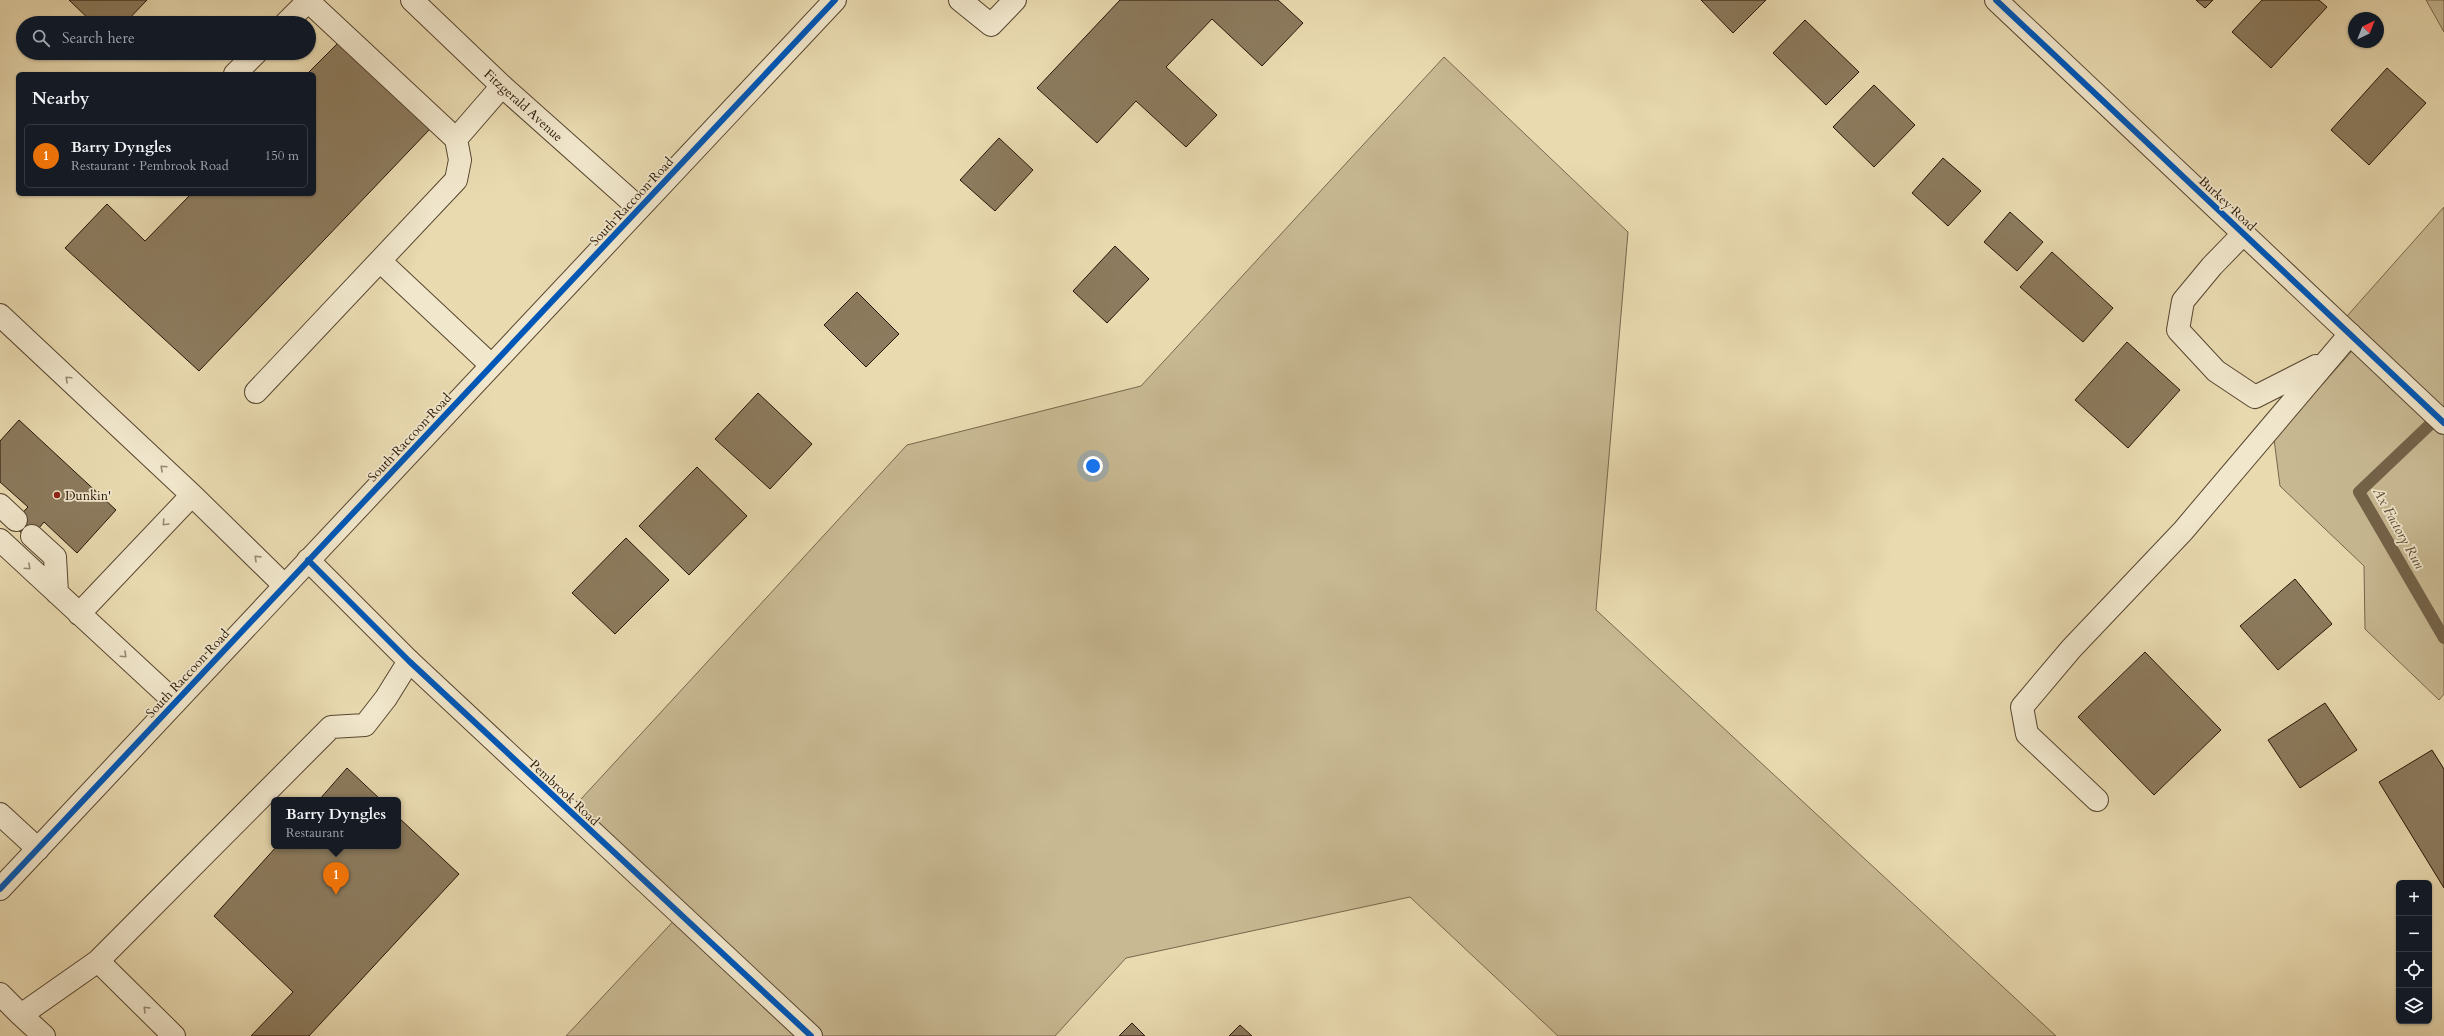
<!DOCTYPE html>
<html lang="en">
<head>
<meta charset="utf-8">
<style>
  body { margin:0; font-family:Cardo,serif; background:#242831; color:#f1f3f6 }
  .controls { position:absolute; right:12px; bottom:12px; display:grid; overflow:hidden; border-radius:6px; box-shadow:0 1px 3px #0004 }
  .controls button { width:36px; height:36px; display:grid; place-items:center; padding:0; border:0; border-bottom:1px solid #363941; background:#171b24; color:#f1f3f6; font:20px sans-serif }
  .compass { position:absolute; left:2348px; top:12px; width:36px; height:36px; border-radius:50%; background:#171b24; box-shadow:0 1px 3px #0004; rotate:43deg }
  .you { position:absolute; left:1093px; top:466px; width:14px; height:14px; margin:-10px; border:3px solid #fff; border-radius:50%; background:#1a73e8; box-shadow:0 0 0 6px #1a73e833 }
  .badge { display:grid; place-items:center; width:26px; height:26px; border-radius:50%; background:#c59692; color:#fff; font-size:13px; font-weight:700 }
  .pin { position:absolute; translate:-50% -33px; filter:drop-shadow(0 1px 2px #0008) }
  .pin::after { content:''; position:absolute; top:21px; width:14px; height:12px; background:inherit; clip-path:polygon(0 0,100% 0,50% 100%) }
  .popup { position:absolute; left:271px; top:797px; width:130px; height:52px; box-sizing:border-box; display:grid; place-content:center; border-radius:6px; background:#171b24; filter:drop-shadow(0 1px 3px #0005); font-size:13px; white-space:nowrap; color:#9ea1a6 }
  .popup b { font-size:15px; color:#f1f3f6 }
  .popup::after { content:''; position:absolute; left:50%; top:100%; margin-left:-8px; border:8px solid transparent; border-top-color:#171b24 }
  .list { margin:0; padding:0; list-style:none }
  h2 { display:flex; justify-content:space-between; align-items:center; height:52px; margin:0; padding:0 16px; font-size:17px }
  h2 small { font-size:13px; font-weight:400; color:#9ea1a6 }
  .list li { display:grid; grid-template-columns:26px 1fr auto; gap:12px; align-items:center; box-sizing:border-box; height:64px; margin:0 8px 8px; padding:0 8px; border:1px solid #363941; border-radius:6px }
  .list b { display:block; font-size:15px; white-space:nowrap }
  .list p { margin:0; font-size:13px; white-space:nowrap; color:#9ea1a6 }
  .list em { font-size:13px; font-style:normal; color:#9ea1a6 }
  .icon { flex:none; width:22px; height:22px; fill:none; stroke:currentColor; stroke-width:2; stroke-linecap:round; stroke-linejoin:round }
  .map { position:relative; flex:none; width:2444px; height:1036px; overflow:hidden }
  .search { position:absolute; background:#171b24; box-shadow:0 1px 3px #0004; left:16px; top:16px; width:300px; height:44px; display:flex; align-items:center; gap:10px; box-sizing:border-box; padding:0 14px; border-radius:22px; color:#9ea1a6; font-size:15px }
  .panel { position:absolute; background:#171b24; box-shadow:0 1px 3px #0004; left:16px; top:72px; width:300px; height:124px; border-radius:6px }
  .map>svg:first-child { display:block }
</style>
</head>
<body>
<div class="map">
<svg width="2444" height="1036" viewBox="0 0 2444 1036">
  <rect width="100%" height="100%" fill="#e9dab0"/>
  <filter id="stains"><feTurbulence type="fractalNoise" baseFrequency=".005" numOctaves="4"/><feColorMatrix values="0 0 0 0 .2 0 0 0 0 .09 0 0 0 0 .02 0 0 0 .5 -.17"/></filter>
  <radialGradient id="worn" r=".72"><stop offset=".6" stop-color="#630" stop-opacity="0"/><stop offset="1" stop-color="#630" stop-opacity=".3"/></radialGradient>
  <!-- green -->
  <path fill="#c8b993" stroke="#78674c" d="M2426,0H2444V32Z
    M1444,57L1628,232L1596,610L2056,1036H1558L1410,897L1126,958L1055,1036H566L681,913L570,811L907,445L1141,386Z
    M2444,207V694L2439,700L2365,629L2364,566L2280,486L2274,439L2359,343L2340,324Z"/>
  <g fill="none" stroke-linecap="round" stroke-linejoin="round">
    <!-- stream -->
    <path stroke="#746349" stroke-width="12" d="M2442,413L2359,492L2444,638"/>
  </g>
  <!-- building -->
  <path fill="#8c7b5e" stroke="#281506" d="M69,0H147L125,23H93Z
    M1120,0H1278L1303,23L1262,66L1212,19L1166,67L1217,115L1186,147L1136,101L1097,143L1037,88Z
    M1701,0H1766L1733,33Z
    M2196,0H2213L2205,8Z
    M2262,0H2319L2327,7L2271,68L2232,32Z
    M1805,20L1859,72L1826,105L1773,53Z
    M339,42L430,129L199,371L65,248L107,204L145,241L191,194H314V74H307Z
    M2387,68L2426,103L2369,165L2331,130Z
    M1874,85L1915,125L1874,167L1833,127Z
    M999,138L1033,170L995,211L960,180Z
    M1943,158L1981,191L1948,226L1912,193Z
    M2010,212L2043,242L2017,271L1984,242Z
    M1115,246L1149,279L1107,323L1073,291Z
    M2052,252L2113,308L2083,342L2020,287Z
    M857,292L899,334L866,367L824,325Z
    M2127,342L2180,390L2128,448L2075,400Z
    M758,393L812,444L770,489L715,439Z
    M19,420L116,510L77,553L44,522L29,540L12,524L28,507L0,482V441Z
    M697,467L747,516L689,575L639,526Z
    M626,538L669,580L615,634L572,593Z
    M2295,579L2332,624L2278,670L2240,626Z
    M2145,652L2221,730L2154,795L2078,717Z
    M2325,703L2357,750L2300,788L2268,740Z
    M2432,750L2444,769V888L2379,782Z
    M347,768L381,800H319Z
    M398,817L459,874L309,1036H251L293,992L214,916L277,846H398Z
    M1132,1023L1145,1036H1119Z
    M1240,1025L1252,1036H1229Z"/>
  <g fill="none" stroke-linecap="round" stroke-linejoin="round">
    <!-- service casing -->
    <g stroke="#584630" stroke-width="24">
      <path id="service" d="M960,0L991,25L1015,0
        M308,1L456,139L502,86
        M286,23L309,0
        M235,74L256,53
        M2244,233L2212,266L2183,301L2178,330L2216,371L2255,397L2316,366
        M380,261L491,365
        M0,315L192,495L284,585
        M256,392L456,180L460,160L456,139
        M0,505L16,520
        M32,536L55,557L57,593
        M0,540L175,702
        M79,614L192,495
        M2097,800L2027,734L2022,707L2071,649L2183,531L2350,334
        M0,814L38,849
        M98,961L174,1036
        M0,994L21,1015L98,961L331,727L365,725L386,698L409,661
        M21,1015L44,1036"/>
    </g>
    <!-- minor casing -->
    <g stroke="#584630" stroke-width="24">
      <path id="minor" d="M412,0L502,86L639,208
        M308,560L409,661L811,1036"/>
    </g>
    <!-- tertiary casing -->
    <g stroke="#584630" stroke-width="24">
      <path id="tertiary" d="M1996,0L2444,423
        M0,889L835,0"/>
    </g>
    <!-- service -->
    <use href="#service" stroke="#f1e7cc" stroke-width="22"/>
    <!-- minor -->
    <use href="#minor" stroke="#f1e7cc" stroke-width="22"/>
    <!-- tertiary -->
    <use href="#tertiary" stroke="#f1e7cc" stroke-width="22"/>
    <!-- cycleway casing -->
    <g stroke="#f1e7cc" stroke-width="8">
      <path id="cycleway" d="M1996,0L2444,423
        M308,560L409,661L811,1036
        M0,889L835,0"/>
    </g>
    <!-- cycleway -->
    <use href="#cycleway" stroke="#0057b8" stroke-width="6"/>
  </g>
  <!-- one-way arrows -->
  <defs><path id="oneway-chevron" d="M-2-3.5L2.5 0L-2 3.5" fill="none" stroke-width="1.6" stroke-linecap="round" stroke-linejoin="round"/></defs>
  <g stroke="#978873">
    <use href="#oneway-chevron" transform="translate(68 379) rotate(-137)"/>
    <use href="#oneway-chevron" transform="translate(163 468) rotate(-137)"/>
    <use href="#oneway-chevron" transform="translate(165 523) rotate(133)"/>
    <use href="#oneway-chevron" transform="translate(257 558) rotate(-136)"/>
    <use href="#oneway-chevron" transform="translate(28 567) rotate(43)"/>
    <use href="#oneway-chevron" transform="translate(124 655) rotate(43)"/>
    <use href="#oneway-chevron" transform="translate(146 1009) rotate(-135)"/>
  </g>
  <!-- markers -->
  <circle fill="#8f2418" stroke="#f1e7cc" stroke-width="1.5" cx="57" cy="495" r="4"/>
  <g text-anchor="middle" stroke-width="3.5" stroke-linejoin="round" paint-order="stroke">
    <!-- street labels -->
    <g font-size="13" fill="#281506" stroke="#f1e7cc">
      <text transform="translate(524 105) rotate(42)" y="5">Fitzgerald Avenue</text>
      <text transform="translate(631 201) rotate(-47)" y="5">South Raccoon Road</text>
      <text transform="translate(2228 203) rotate(43)" y="5">Burkey Road</text>
      <text transform="translate(409 437) rotate(-47)" y="5">South Raccoon Road</text>
      <text transform="translate(187 673) rotate(-47)" y="5">South Raccoon Road</text>
      <text transform="translate(565 792) rotate(43)" y="5">Pembrook Road</text>
    </g>
    <!-- poi labels -->
    <g font-size="13" fill="#281506" stroke="#f1e7cc" text-anchor="start">
      <text x="65" y="500">Dunkin'</text>
    </g>
    <!-- water labels -->
    <g font-size="14" font-style="italic" fill="#5b4933" stroke="#f1e7cc">
      <text transform="translate(2399 528) rotate(61)" y="5">Ax Factory Run</text>
    </g>
  </g>
  <rect width="100%" height="100%" filter="url(#stains)"/>
  <rect width="100%" height="100%" fill="url(#worn)"/>
</svg>
<div class="controls">
<button>+</button>
<button>−</button>
<button><svg class="icon" aria-label="locate" viewBox="0 0 24 24"><circle cx="12" cy="12" r="6"/><path d="M12 2v4M12 18v4M2 12h4M18 12h4"/></svg></button>
<button><svg class="icon" aria-label="layers" viewBox="0 0 24 24"><path d="M12 4l9 5-9 5-9-5zM3 14l9 5 9-5"/></svg></button>
</div>
<svg class="compass" viewBox="-18 -18 36 36"><path d="M0-13l5 13h-10z" fill="#e53935"/><path d="M0 13l5-13h-10z" fill="#9ea1a6"/></svg>
<div class="you"></div>
<div class="pin badge" style="left:336px;top:895px;background:#e8710a">1</div>
<div class="popup"><b>Barry Dyngles</b>Restaurant</div>
<div class="search"><svg class="icon" aria-label="search" viewBox="0 0 24 24"><circle cx="10" cy="10" r="6"/><path d="M15 15l6 6"/></svg>Search here</div>
<section class="panel">
<h2>Nearby<small></small></h2>
<ul class="list">
<li><span class="badge" style="background:#e8710a">1</span><div><b>Barry Dyngles</b><p>Restaurant · Pembrook Road</p></div><em>150 m</em></li>
</ul>
</section>
</div>
</body>
</html>
